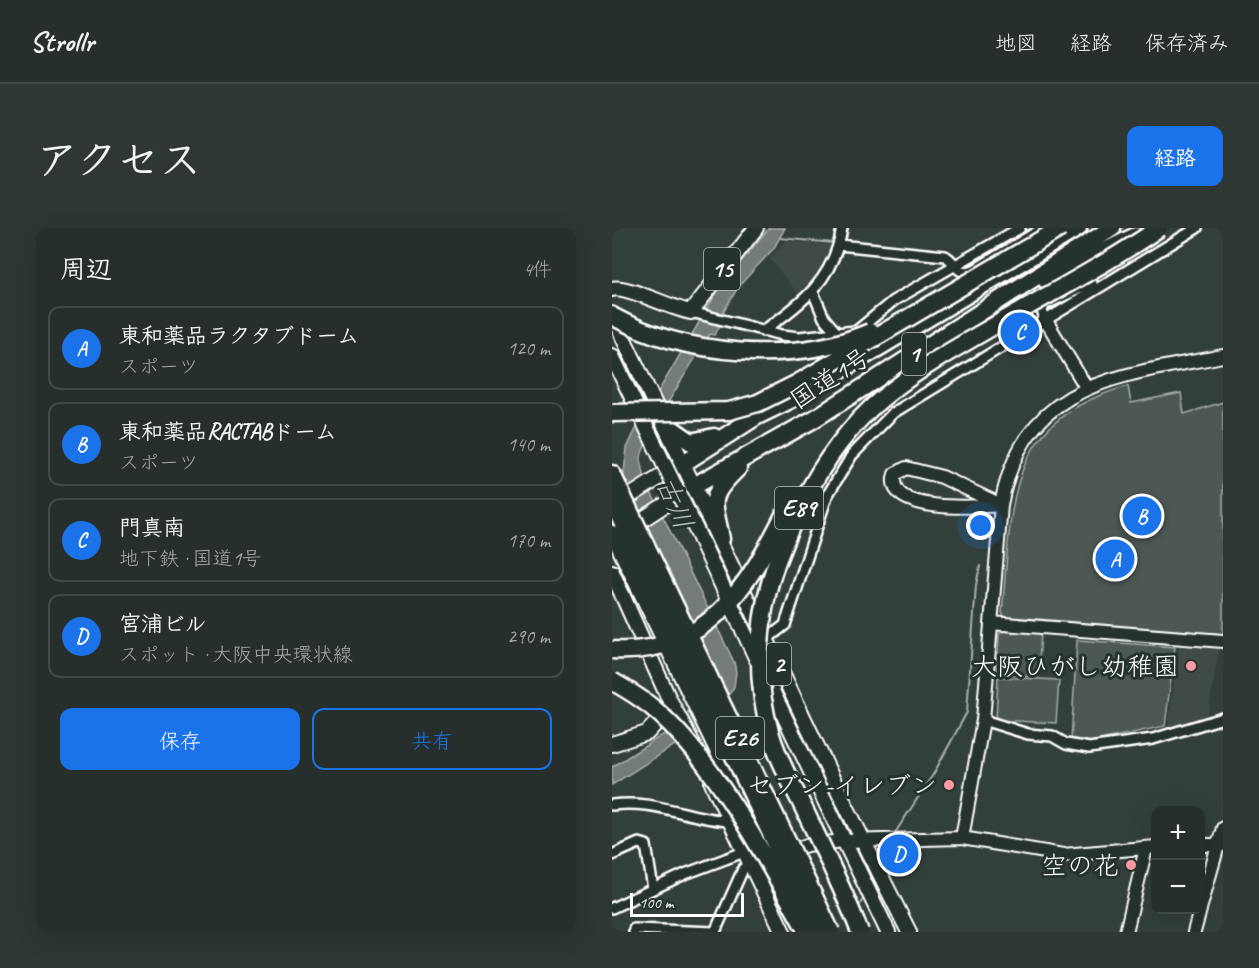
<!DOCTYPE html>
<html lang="ja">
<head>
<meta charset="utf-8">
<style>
  body { margin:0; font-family:Caveat,"Klee One",sans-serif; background:#2e3734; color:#f1f3f6 }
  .controls { position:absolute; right:18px; bottom:18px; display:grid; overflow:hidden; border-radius:12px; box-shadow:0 6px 24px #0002 }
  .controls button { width:54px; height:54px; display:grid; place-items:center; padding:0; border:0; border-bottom:2px solid #424a48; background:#262f2c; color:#f1f3f6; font:30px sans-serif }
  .scale { position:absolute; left:18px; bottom:15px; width:114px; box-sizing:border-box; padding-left:6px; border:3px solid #fff; border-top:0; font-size:16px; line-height:21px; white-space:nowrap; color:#fff; -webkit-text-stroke:4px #26332d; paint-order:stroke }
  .you { position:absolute; left:369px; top:298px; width:21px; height:21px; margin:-15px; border:4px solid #fff; border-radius:50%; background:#1a73e8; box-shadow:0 0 0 9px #1a73e833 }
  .badge { display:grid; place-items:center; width:39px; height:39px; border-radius:50%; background:#1a73e8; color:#fff; font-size:20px; font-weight:700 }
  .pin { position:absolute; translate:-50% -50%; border:3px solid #fff; box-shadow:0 2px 6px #0006 }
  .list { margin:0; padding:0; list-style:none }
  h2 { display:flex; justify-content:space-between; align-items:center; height:78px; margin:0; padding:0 24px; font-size:26px }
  h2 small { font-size:20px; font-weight:400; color:#a4a9a9 }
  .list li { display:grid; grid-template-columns:39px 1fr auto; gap:18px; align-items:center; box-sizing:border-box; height:84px; margin:0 12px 12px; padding:0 12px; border:2px solid #424a48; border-radius:12px }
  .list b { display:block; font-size:22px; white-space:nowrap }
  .list p { margin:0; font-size:20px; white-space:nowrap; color:#a4a9a9 }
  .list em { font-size:20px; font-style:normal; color:#a4a9a9 }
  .actions { display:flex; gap:12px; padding:18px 24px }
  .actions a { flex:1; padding:14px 0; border:2px solid #1a73e8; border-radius:12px; text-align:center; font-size:21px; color:#1a73e8 }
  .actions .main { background:#1a73e8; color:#fff }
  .map { position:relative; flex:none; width:611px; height:704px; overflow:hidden; border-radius:12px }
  header { display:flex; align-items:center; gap:36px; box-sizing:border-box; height:84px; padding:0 30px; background:#262f2c; border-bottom:2px solid #424a48 }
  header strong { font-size:28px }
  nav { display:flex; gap:33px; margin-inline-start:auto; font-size:21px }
  .intro { display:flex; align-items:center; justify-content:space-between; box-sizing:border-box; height:144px; padding:0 36px }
  h1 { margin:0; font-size:42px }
  .button { padding:15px 27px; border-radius:12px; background:#1a73e8; color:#fff; font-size:21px; font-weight:700 }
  main { display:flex; gap:36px; padding:0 36px }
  aside { flex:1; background:#262f2c; border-radius:12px; box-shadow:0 6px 24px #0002 }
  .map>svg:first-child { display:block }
</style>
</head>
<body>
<header>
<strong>Strollr</strong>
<nav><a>地図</a><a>経路</a><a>保存済み</a></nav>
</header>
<div class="intro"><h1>アクセス</h1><a class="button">経路</a></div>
<main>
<aside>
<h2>周辺<small>4件</small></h2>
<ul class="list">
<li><span class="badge">A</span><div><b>東和薬品ラクタブドーム</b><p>スポーツ</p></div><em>120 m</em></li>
<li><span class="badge">B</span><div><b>東和薬品RACTABドーム</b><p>スポーツ</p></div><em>140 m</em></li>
<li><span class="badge">C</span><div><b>門真南</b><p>地下鉄 · 国道1号</p></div><em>170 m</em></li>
<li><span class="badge">D</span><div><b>宮浦ビル</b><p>スポット · 大阪中央環状線</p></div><em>290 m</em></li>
</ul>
<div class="actions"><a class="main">保存</a><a>共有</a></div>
</aside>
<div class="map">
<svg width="611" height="704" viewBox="0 0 611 704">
  <rect width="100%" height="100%" fill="#333f3a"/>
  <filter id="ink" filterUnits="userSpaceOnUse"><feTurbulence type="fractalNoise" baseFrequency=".0167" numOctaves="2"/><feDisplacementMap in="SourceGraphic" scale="12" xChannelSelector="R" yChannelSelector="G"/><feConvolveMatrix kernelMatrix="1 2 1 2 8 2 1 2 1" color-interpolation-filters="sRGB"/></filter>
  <g filter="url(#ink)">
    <!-- built -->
    <path fill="#404c47" d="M173,13L219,17L211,41L186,66L158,31Z
      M567,417L607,420L596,487L556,500Z"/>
    <!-- green -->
    <path fill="#4d5853" stroke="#a6aca9" stroke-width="1.5" d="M516,158L519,175L569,165L572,186L611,174V406L395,391L390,385C401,276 390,193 516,158Z
      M392,403L429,405L426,449L385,446L387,406Z
      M465,412L563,419L553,498L478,514L459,513Z
      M386,449L447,452L444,495L384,492Z"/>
    <!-- water -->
    <path fill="#737b78" stroke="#abb0ae" stroke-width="1.5" d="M157,0H173L162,20L126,59L105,95L108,97L103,107L98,106C87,125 28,215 29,231C30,237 32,248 35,256L122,434L124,444L122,459L90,504L66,515L0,557V539L57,503L77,483L97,437L11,252L15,220L23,203L109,57Z"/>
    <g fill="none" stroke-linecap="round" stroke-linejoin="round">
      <!-- stream -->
      <path stroke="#abb0ae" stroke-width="2" d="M168,10L222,15
        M281,608L322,545L355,484L364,357L368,338
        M246,680L252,669"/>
      <!-- street casing -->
      <g stroke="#fff" stroke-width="14">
        <path id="street" d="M227,17L333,28C345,34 344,49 362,42L431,0
          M201,64L212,90L224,104
          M79,84L170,107L187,109L243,103
          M433,91L430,83L432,77L480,55
          M151,103C191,75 222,51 230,0
          M241,106L281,73L408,0
          M155,411L173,397L215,268L240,227L281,185L585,0
          M371,492L416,506L440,508L454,516L477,520L541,511L611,490
          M0,577C44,571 76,591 118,593
          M0,627L27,615L34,617L41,661L73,646L132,624
          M0,680L41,661
          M22,704V701L103,704
          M103,704L131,641L137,636"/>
      </g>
      <!-- secondary casing -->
      <g stroke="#fff" stroke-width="16">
        <path id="secondary" d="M433,91L474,159
          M294,240L330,249L389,277C365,279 271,286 283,246Z
          M379,395L611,413
          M350,610L371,492L389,277C412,152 508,148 611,128
          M588,617H611
          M173,624L195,617L232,613L350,610L451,627L544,619
          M588,681L611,600
          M514,704L534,620
          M582,704L588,682"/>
      </g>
      <!-- primary casing -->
      <g stroke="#fff" stroke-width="18">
        <path id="primary" d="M0,61C13,56 59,81 79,84L144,0
          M0,86L220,550L297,704
          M0,128L52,236
          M4,277L64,239
          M17,300L82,258
          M0,344L57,471L81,516
          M150,442L276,704
          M100,512L140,594
          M0,516L35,505L56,482
          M100,555L171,704"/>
      </g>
      <!-- highway casing -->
      <g stroke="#fff" stroke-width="21">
        <path id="highway" d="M434,52L524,8
          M53,196L79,214L102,209
          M70,236L145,188L184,169L466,0
          M0,246L7,261
          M82,258L202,191L500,0
          M109,311C102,272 94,271 126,240"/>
      </g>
      <!-- street -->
      <use href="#street" stroke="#26332d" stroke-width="9"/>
      <!-- secondary -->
      <use href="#secondary" stroke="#26332d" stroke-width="12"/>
      <!-- primary -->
      <use href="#primary" stroke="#26332d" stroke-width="14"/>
      <!-- highway -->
      <use href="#highway" stroke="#26332d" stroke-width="16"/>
      <!-- primary-bridge casing -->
      <g stroke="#fff" stroke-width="18" stroke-linecap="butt">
        <path id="primary-bridge" d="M52,236L76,285
          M78,289L145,432
          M0,305L100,512"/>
      </g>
      <!-- highway-bridge casing -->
      <g stroke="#fff" stroke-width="21" stroke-linecap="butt">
        <path id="highway-bridge" d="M0,88C73,128 181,137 258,104
          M0,185L117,183L146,175L184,156L449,0
          M7,261L219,704
          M0,273L206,704
          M0,422C94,428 136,359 173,285
          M0,453C17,463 34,473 49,487C105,538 158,637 195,704
          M248,704C232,663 212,623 193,583C181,558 167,534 159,507C141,447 145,381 169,323C189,271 218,219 259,180C293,149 333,126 373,103C431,69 492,38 547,0"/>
      </g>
      <!-- primary-bridge -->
      <use href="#primary-bridge" stroke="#26332d" stroke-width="14"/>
      <!-- highway-bridge -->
      <use href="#highway-bridge" stroke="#26332d" stroke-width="16"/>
    </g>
  </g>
  <!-- markers -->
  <g fill="#ff9aa2" stroke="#26332d" stroke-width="2">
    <circle cx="579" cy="438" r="6"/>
    <circle cx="337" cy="557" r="6"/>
    <circle cx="519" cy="637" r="6"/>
  </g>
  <g text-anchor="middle" stroke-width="6" stroke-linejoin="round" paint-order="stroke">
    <!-- shield labels -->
    <g fill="#26332d" stroke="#bec2c0" stroke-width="1.5">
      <rect x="92" y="20" width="36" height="42" rx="4.5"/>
      <rect x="290" y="105" width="24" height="42" rx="4.5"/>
      <rect x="163" y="259" width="48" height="42" rx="4.5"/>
      <rect x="155" y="415" width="24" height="42" rx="4.5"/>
      <rect x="104" y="489" width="48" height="42" rx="4.5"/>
    </g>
    <g font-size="24" font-weight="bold" fill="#fff">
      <text x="110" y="49">15</text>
      <text x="302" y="134">1</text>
      <text x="187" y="288">E89</text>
      <text x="167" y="444">2</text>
      <text x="128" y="518">E26</text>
    </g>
    <!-- street labels -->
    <g font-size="26" fill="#fff" stroke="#26332d">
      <text transform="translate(218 150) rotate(-33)" y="9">国道1号</text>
    </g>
    <!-- poi labels -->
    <g font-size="26" fill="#fff" stroke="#26332d" text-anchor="end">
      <text x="567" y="447">大阪ひがし幼稚園</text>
      <text x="325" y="566">セブン-イレブン</text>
      <text x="507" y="646">空の花</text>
    </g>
    <!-- water labels -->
    <g font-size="27" font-style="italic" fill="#b9bdbc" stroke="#26332d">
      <text transform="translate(63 275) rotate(68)" y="9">古川</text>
    </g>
  </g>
</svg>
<div class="controls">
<button>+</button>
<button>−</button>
</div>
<div class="scale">100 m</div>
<div class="you"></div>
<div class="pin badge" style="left:503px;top:331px">A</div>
<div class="pin badge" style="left:530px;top:288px">B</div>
<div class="pin badge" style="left:408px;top:104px">C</div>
<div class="pin badge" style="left:287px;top:626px">D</div>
</div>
</main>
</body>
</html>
